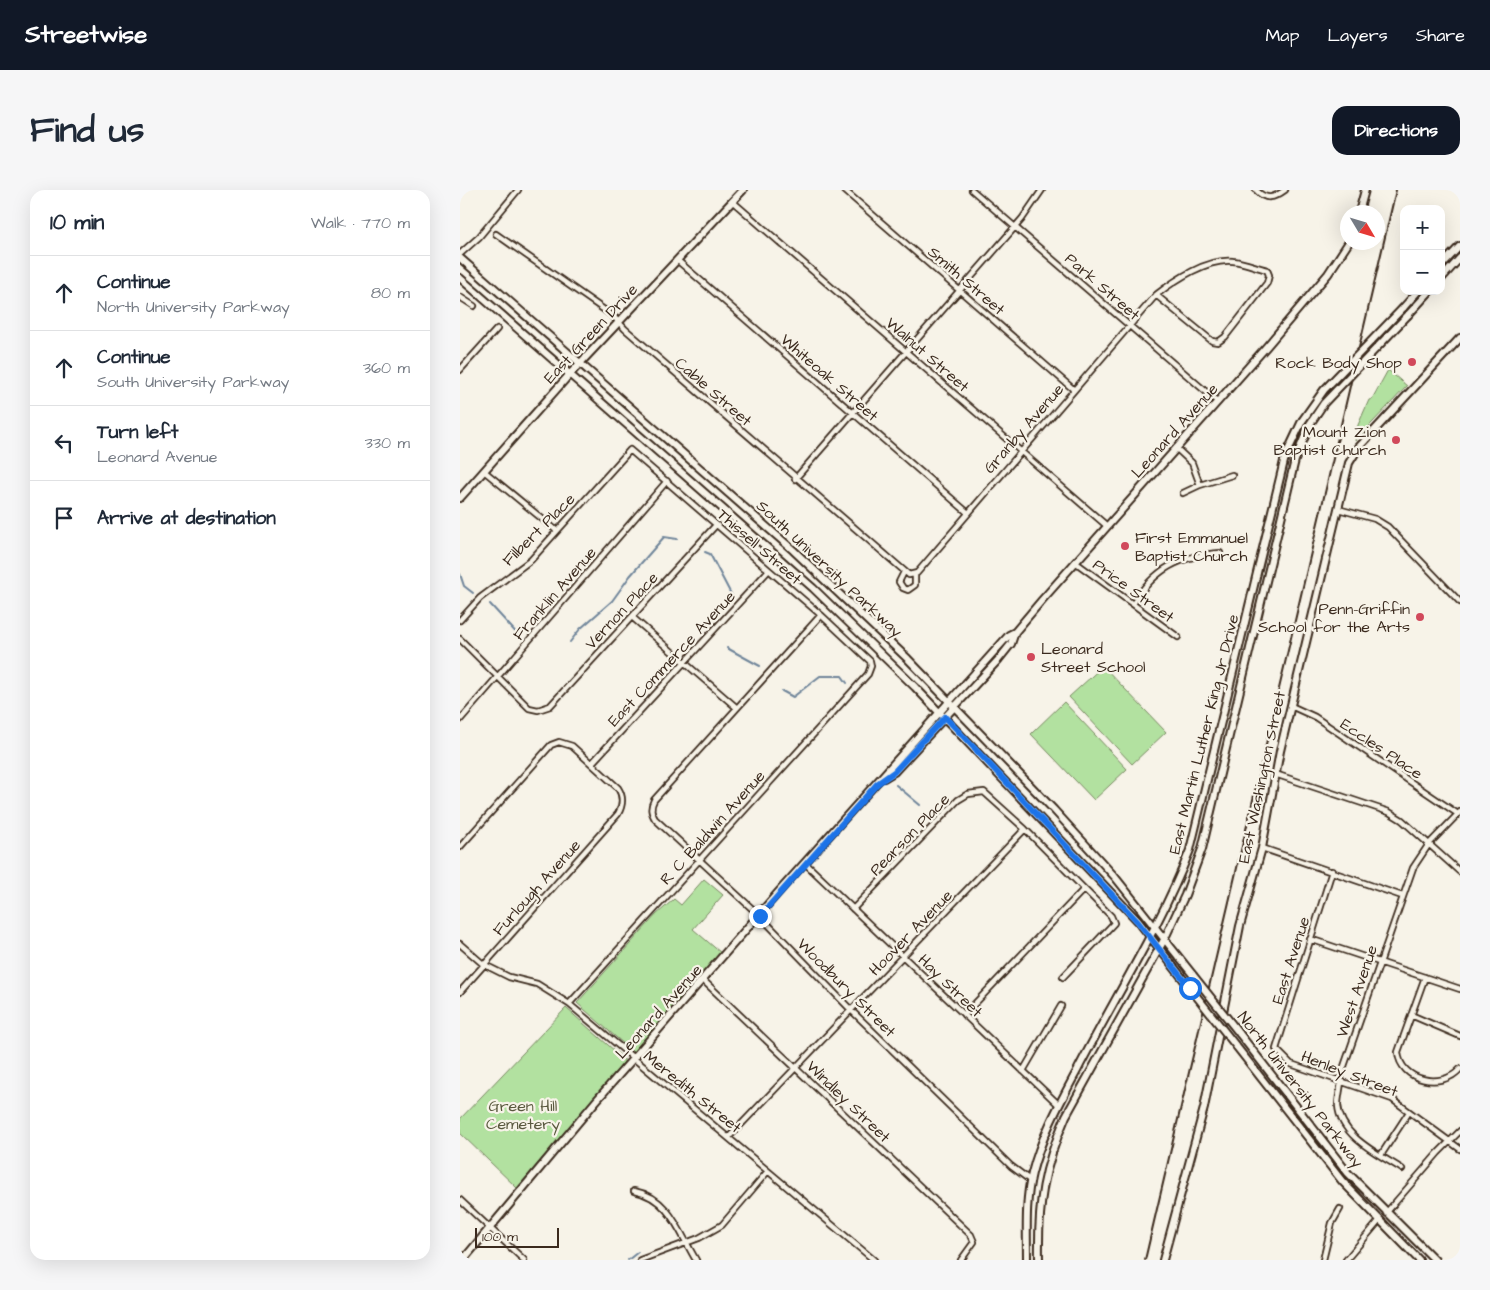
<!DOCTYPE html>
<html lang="en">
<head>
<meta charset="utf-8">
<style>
  body { margin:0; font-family:"Architects Daughter",sans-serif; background:#f6f6f7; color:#1f2937 }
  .controls { position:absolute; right:15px; top:15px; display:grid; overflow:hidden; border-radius:10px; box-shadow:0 5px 20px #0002 }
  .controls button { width:45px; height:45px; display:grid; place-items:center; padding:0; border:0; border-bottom:1px solid #e0e1e3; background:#fff; color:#1f2937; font:25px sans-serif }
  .compass { position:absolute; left:880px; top:15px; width:45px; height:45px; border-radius:50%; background:#fff; box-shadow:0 5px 20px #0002; rotate:128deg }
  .scale { position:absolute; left:15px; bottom:12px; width:84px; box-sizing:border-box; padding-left:5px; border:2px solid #3b2a1e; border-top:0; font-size:14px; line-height:18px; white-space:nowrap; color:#3b2a1e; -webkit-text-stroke:4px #f7f3e8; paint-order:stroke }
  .stop { position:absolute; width:15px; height:15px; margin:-11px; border:4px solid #1a73e8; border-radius:50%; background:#fff }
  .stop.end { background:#1a73e8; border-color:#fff; box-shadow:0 1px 5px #0008 }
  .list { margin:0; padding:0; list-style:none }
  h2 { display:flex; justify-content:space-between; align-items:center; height:65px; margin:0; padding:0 20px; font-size:21px }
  h2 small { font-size:16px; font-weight:400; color:#747a83 }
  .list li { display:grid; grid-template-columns:32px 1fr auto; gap:15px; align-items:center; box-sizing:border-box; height:75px; padding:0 20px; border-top:1px solid #e0e1e3 }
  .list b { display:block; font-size:19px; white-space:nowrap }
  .list p { margin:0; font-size:16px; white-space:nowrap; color:#747a83 }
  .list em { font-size:16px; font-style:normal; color:#747a83 }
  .icon { flex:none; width:28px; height:28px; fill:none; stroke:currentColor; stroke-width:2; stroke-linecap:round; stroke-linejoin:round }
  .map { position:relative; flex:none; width:1000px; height:1070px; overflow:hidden; border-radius:15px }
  header { display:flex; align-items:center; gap:30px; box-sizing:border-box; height:70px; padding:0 25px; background:#111827; color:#fff }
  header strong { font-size:24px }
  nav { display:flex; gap:28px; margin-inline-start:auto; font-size:18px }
  .intro { display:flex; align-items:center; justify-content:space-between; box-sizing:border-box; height:120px; padding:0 30px }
  h1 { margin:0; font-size:35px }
  .button { padding:12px 22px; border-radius:15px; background:#111827; color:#fff; font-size:18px; font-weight:700 }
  main { display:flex; gap:30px; padding:0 30px }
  aside { flex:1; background:#fff; border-radius:15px; box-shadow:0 5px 20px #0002 }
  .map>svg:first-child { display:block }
</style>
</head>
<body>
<header>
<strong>Streetwise</strong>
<nav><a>Map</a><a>Layers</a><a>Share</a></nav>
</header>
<div class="intro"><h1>Find us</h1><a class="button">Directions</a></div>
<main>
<aside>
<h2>10 min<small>Walk · 770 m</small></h2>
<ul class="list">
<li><svg class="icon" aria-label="ahead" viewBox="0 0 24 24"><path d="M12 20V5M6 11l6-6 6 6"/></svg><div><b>Continue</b><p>North University Parkway</p></div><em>80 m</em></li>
<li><svg class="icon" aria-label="ahead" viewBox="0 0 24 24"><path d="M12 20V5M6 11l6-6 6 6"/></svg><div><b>Continue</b><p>South University Parkway</p></div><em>360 m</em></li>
<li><svg class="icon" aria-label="left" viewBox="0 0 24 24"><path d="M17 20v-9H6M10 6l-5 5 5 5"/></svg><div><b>Turn left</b><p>Leonard Avenue</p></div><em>330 m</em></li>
<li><svg class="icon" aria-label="arrive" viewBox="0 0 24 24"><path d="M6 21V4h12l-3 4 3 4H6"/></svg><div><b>Arrive at destination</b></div></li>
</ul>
</aside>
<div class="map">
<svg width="1000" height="1070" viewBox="0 0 1000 1070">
  <rect width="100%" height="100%" fill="#f7f3e8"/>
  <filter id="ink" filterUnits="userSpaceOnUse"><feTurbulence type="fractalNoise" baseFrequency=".02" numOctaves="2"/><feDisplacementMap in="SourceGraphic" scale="10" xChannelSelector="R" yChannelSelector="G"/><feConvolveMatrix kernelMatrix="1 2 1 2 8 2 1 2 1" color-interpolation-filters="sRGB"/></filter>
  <g filter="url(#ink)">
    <!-- green -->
    <path fill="#b2e1a0" stroke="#76865f" d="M928,180L947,196L895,251L898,235L909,210L912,209Z
      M643,476L706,542L672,574L609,507Z
      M604,512L667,579L634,610L571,544Z
      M244,689L263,705L233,739L261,763L173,862L117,813L196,725L214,709L221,715Z
      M106,818L164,869V872L57,998L0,943V929Z"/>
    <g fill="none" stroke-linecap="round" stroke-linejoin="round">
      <!-- stream -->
      <path stroke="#6f859a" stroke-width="2" d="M245,362L250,364L273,408
        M0,384L4,396L13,403
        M30,414L61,448
        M110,452L120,439L152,411L170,386L204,347L217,349
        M267,458L300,476
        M322,501L333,507L360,486H382L387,493
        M436,595L460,615
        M168,1070L178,1062"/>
      <!-- street casing -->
      <g stroke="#3b2a1e" stroke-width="8">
        <path id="street" d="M384,0L613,199
          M512,0L758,212
          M796,0C806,11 814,8 825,0
          M272,11L647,336
          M36,44L153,126L165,139L449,385L457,383L696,105L752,151L758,152L765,147L807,93L809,85L807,80C795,77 784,72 773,71C748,68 715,90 696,105
          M0,64L19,47L58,0
          M217,70L507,322
          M0,107L14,116
          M0,180L37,139
          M716,258L732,273L740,295
          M24,281L97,341
          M335,289L562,29L582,0
          M723,303L740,295L772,285
          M878,319L915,329L928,337L1000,412
          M615,372L718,447
          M444,382L439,392L443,398L448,400L455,395V384
          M673,414C694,379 719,366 760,363
          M361,425L194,610C190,618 191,622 195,629L300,726L392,821L551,976L571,991
          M172,427L277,518
          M0,430L20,408L71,370L170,260L361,425L410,471L411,476L408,484L109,814
          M0,449L69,518L78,520L90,516L256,335
          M831,516L855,527L998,624
          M0,530L207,291
          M132,573L309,380
          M815,584L929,622L942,630L1000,682
          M0,657L91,555L99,552L112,556L158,598C164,607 163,615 158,624L0,802
          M802,658L942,706
          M345,673L599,915
          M872,681L816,859L831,874L932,909L1000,959
          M393,719L498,610L508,604L524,602L565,639L651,726L654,733L603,787
          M850,749L1000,799
          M0,754L23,774L49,787L77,794L109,814L414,1070
          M965,787L938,862C940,891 982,900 1000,879
          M244,791L511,1045L514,1052L501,1070
          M504,825L624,699
          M951,825L1000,846
          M563,881L601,816
          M269,947L565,639
          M921,965L949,922
          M942,979C919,964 880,947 878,915C878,905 882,895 881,885L953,678L969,654L1000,622
          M174,1001C210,1008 219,1042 236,1070
          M0,1010L64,1070
          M926,1023L978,963L1000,941
          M180,1070L239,1048L262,1035L308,981
          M863,1070L872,1033L880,1019
          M886,1070L919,1031"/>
      </g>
      <!-- secondary casing -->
      <g stroke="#3b2a1e" stroke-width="10">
        <path id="secondary" d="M899,22L905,0
          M0,68L333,360L448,469L594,620L655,687L733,785
          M981,76L1000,56
          M0,88L353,398L455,497L678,731L730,798
          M981,89L1000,68
          M943,118L958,101
          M948,125L970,101
          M0,308L110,184L283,0
          M424,588L434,582L539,469L551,454L555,442L582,410L807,156L868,84L889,52
          M779,843L888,983L975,1070
          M776,856L882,991L959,1070
          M3,1070L136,911L323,697L549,445L555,442
          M567,1070C567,1041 565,1011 572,983C581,947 600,913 618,879C655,807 700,737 730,660L825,267L842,231
          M579,1070C578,1012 583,979 606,926L705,748L725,705L742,659L835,270L850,234
          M703,1070L744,918L780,736L802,658L820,561L889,273L899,257L1000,148"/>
      </g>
      <!-- street -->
      <use href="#street" stroke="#f7f3e8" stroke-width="4.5"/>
      <!-- secondary -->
      <use href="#secondary" stroke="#f7f3e8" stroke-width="6"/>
      <!-- rail -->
      <path stroke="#3b2a1e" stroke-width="2" d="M685,1070L936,0"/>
      <!-- secondary-bridge casing -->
      <g stroke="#3b2a1e" stroke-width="10" stroke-linecap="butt">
        <path id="secondary-bridge" d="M842,231L864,200L943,118
          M850,234L864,213L948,125
          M733,785L779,843
          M730,798L776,856"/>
      </g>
      <!-- secondary-bridge -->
      <use href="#secondary-bridge" stroke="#f7f3e8" stroke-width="6"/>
    </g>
  </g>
  <g fill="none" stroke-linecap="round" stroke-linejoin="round" filter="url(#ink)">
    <!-- route -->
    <path stroke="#1a73e8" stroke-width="6" d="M300,726L417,594L434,582L485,527L678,732L730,798"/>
  </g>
  <!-- markers -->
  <g fill="#d1495b" stroke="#f7f3e8" stroke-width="2">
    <circle cx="952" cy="172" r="5"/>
    <circle cx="936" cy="250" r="5"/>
    <circle cx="665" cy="356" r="5"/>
    <circle cx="960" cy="427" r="5"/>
    <circle cx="571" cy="467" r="5"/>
  </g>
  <g text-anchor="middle" stroke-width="4.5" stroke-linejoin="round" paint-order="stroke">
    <!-- street labels -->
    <g font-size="16" fill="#3b2a1e" stroke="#f7f3e8">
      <text transform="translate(507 90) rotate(41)" y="6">Smith Street</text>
      <text transform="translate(643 96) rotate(41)" y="6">Park Street</text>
      <text transform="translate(130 143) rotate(-47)" y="6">East Green Drive</text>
      <text transform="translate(468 164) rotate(41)" y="6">Walnut Street</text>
      <text transform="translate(370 187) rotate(41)" y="6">Whiteoak Street</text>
      <text transform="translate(254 201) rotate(41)" y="6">Cable Street</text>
      <text transform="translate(563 238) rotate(-49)" y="6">Granby Avenue</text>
      <text transform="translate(714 240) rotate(-48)" y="6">Leonard Avenue</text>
      <text transform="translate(78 339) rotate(-45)" y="6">Filbert Place</text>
      <text transform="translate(300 356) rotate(41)" y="6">Thissell Street</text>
      <text transform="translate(370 378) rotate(43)" y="6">South University Parkway</text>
      <text transform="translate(674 400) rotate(36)" y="6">Price Street</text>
      <text transform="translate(94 403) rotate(-49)" y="6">Franklin Avenue</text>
      <text transform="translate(161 420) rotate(-47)" y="6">Vernon Place</text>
      <text transform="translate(211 468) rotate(-47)" y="6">East Commerce Avenue</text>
      <text transform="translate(743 544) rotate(-76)" y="6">East Martin Luther King Jr Drive</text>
      <text transform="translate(922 558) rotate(34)" y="6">Eccles Place</text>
      <text transform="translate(801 587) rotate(-78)" y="6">East Washington Street</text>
      <text transform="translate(252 637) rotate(-48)" y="6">R C Baldwin Avenue</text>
      <text transform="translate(449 644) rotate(-46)" y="6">Pearson Place</text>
      <text transform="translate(76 697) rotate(-48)" y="6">Furlough Avenue</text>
      <text transform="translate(450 742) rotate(-46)" y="6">Hoover Avenue</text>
      <text transform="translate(830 770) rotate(-72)" y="6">East Avenue</text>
      <text transform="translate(491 795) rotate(44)" y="6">Hay Street</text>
      <text transform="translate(387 797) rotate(45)" y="6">Woodbury Street</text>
      <text transform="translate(896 801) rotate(-71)" y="6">West Avenue</text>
      <text transform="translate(198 821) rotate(-48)" y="6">Leonard Avenue</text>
      <text transform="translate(890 883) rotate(21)" y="6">Henley Street</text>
      <text transform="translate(841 899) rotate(52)" y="6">North University Parkway</text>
      <text transform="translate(233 901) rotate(39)" y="6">Meredith Street</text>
      <text transform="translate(389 911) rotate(44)" y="6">Windley Street</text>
    </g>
    <!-- poi labels -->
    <g font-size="16" fill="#3b2a1e" stroke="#f7f3e8" text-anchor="end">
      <text x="942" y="178">Rock Body Shop</text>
      <text x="926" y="247">Mount Zion<tspan x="926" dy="18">Baptist Church</tspan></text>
      <text x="675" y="353" text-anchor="start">First Emmanuel<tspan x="675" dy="18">Baptist Church</tspan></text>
      <text x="950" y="424">Penn-Griffin<tspan x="950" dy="18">School for the Arts</tspan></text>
      <text x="581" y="464" text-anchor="start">Leonard<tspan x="581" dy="18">Street School</tspan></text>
    </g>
    <!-- park labels -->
    <g font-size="16" fill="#59583e" stroke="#f7f3e8">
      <text x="63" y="921">Green Hill<tspan x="63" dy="18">Cemetery</tspan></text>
    </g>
  </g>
</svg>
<div class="controls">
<button>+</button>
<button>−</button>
</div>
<svg class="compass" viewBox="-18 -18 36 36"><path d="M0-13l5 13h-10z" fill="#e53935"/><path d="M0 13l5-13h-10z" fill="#747a83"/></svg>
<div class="scale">100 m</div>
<div class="stop" style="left:730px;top:798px"></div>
<div class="stop end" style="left:300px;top:726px"></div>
</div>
</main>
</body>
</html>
